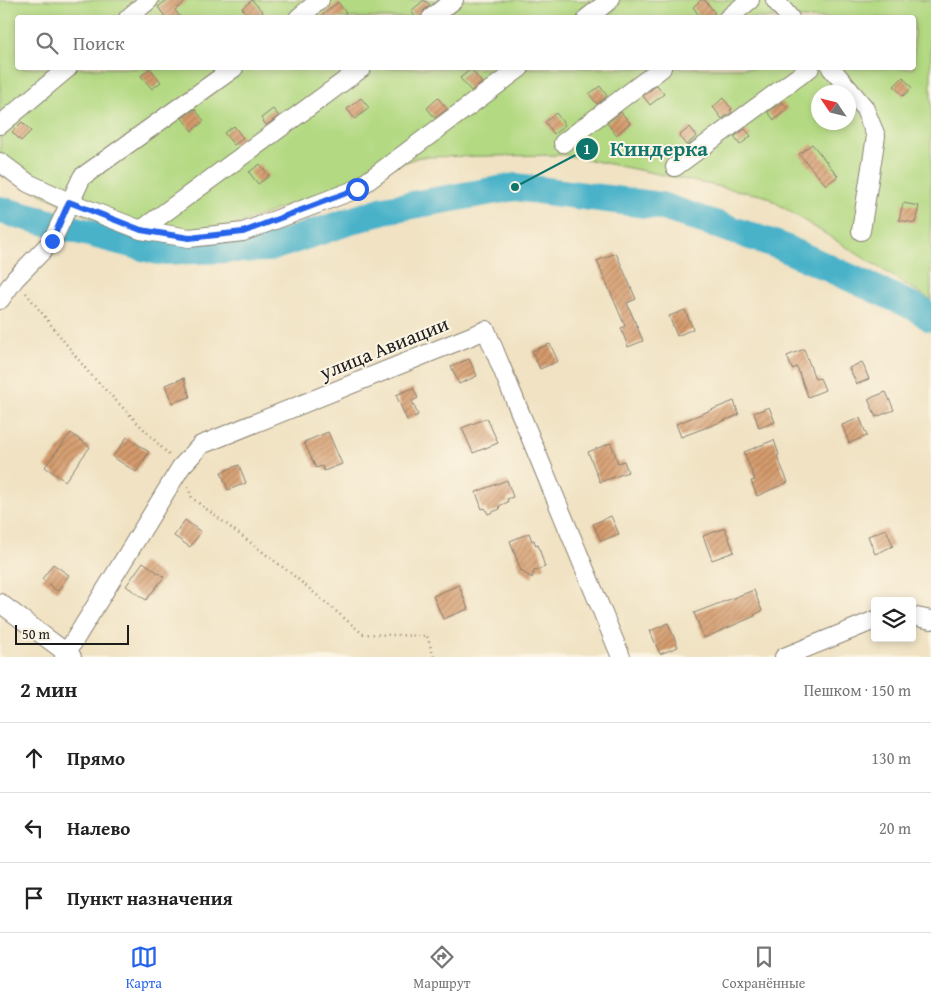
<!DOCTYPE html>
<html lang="ru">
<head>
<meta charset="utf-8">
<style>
  body { margin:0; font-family:"Gentium Book Plus",serif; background:#f2f2f2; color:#222 }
  .controls { position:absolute; right:15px; bottom:15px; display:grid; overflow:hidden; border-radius:5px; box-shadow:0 2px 8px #0003 }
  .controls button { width:45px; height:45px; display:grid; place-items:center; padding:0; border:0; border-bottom:1px solid #e0e0e0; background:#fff; color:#222; font:25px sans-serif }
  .compass { position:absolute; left:811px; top:85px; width:45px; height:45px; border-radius:50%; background:#fff; box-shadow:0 2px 8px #0003; rotate:305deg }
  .scale { position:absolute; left:15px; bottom:12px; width:114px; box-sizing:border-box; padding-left:5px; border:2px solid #1c1c1c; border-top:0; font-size:14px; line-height:18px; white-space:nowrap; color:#1c1c1c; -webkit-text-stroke:4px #fcf5e5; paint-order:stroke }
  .stop { position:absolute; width:15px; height:15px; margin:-11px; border:4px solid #2563eb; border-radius:50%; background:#fff }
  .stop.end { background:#2563eb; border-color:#fff; box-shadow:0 1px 5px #0008 }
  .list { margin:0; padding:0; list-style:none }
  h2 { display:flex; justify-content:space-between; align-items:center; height:65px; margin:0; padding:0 20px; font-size:21px }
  h2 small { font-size:16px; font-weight:400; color:#767676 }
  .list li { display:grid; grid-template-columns:32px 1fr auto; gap:15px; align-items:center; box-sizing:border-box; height:70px; padding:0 20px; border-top:1px solid #e0e0e0 }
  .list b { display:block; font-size:19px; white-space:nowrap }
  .list em { font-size:16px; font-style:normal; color:#767676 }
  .icon { flex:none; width:28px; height:28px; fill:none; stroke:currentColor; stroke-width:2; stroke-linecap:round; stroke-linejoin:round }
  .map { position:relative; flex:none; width:931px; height:657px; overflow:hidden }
  .search { position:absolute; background:#fff; box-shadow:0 2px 8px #0003; left:15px; right:15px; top:15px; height:55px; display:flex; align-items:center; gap:12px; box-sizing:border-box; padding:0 18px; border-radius:5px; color:#767676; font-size:19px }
  .sheet { height:275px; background:#fff }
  nav { display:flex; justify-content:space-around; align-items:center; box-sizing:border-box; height:70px; border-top:1px solid #e0e0e0; background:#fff; font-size:14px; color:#767676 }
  nav a { display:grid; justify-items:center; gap:2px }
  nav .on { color:#2563eb }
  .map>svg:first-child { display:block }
</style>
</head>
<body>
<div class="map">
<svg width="931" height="657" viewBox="0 0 931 657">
  <defs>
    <pattern id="building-hatch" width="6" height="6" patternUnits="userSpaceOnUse" patternTransform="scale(1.25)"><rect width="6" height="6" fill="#d59b6d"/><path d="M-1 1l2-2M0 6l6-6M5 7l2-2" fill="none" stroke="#ac7e59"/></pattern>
  </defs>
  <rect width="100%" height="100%" fill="#fcf5e5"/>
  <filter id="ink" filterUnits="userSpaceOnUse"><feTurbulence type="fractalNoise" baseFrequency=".02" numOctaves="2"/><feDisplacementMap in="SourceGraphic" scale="10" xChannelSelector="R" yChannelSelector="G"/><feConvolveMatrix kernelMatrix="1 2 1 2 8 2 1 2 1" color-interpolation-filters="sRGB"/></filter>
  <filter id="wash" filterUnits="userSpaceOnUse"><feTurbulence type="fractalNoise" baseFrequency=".0096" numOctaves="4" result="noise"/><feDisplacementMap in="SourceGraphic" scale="20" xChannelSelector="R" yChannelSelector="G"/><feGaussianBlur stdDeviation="1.12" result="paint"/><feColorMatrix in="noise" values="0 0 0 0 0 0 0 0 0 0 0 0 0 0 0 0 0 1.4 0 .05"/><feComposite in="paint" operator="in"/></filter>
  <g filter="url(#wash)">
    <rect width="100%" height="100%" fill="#f0e2c2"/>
    <!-- green -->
    <path fill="#b3d982" stroke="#687a4f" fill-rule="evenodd" d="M0,0H931V300L765,196L566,155L419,157L230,227L138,239L0,175ZM18,18H914V68H18ZM818,92H848V122H818Z"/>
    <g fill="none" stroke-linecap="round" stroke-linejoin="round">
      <!-- river -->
      <path stroke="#4ab2c9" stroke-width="28" d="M0,210L158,251L269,248L384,210L515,187L661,206L780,246L919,309L931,318"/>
    </g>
    <g id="blocks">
      <!-- building -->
      <path fill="url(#building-hatch)" d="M167,0H188L175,10L181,18H166L158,7Z
        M252,0L263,12L256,18H250L242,8Z
        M424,0L430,5L424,10L421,18H416L411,11Z
        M701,0H705L715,13L709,18H701L693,7Z
        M338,2L346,13L340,18H319Z
        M150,68L161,82L152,89L141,76Z
        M471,69L482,83L471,91L460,78Z
        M903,77L912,88L903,96L894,86Z
        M657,85L664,94L650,105L643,96Z
        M600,86L607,96L597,104L589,94Z
        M361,98L369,108L355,119L347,109Z
        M438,98L447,109L435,118L427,108Z
        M723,98L732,109L730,110L732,112L722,119L713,107Z
        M782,102L788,109L774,120L768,112Z
        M195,109L204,121L192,131L182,118Z
        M273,109L279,116L266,125L261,118Z
        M621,112L630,123L616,135L607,123Z
        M556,113L565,125L554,134L545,122Z
        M22,122L31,131L21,141L12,132Z
        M234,126L243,138L234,145L224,133Z
        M690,127L697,136L686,145L679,136Z
        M745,129L751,136L740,145L734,137Z
        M812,144L838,176L826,185L799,154Z
        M260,164L269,176L258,184L249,172Z
        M903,203L919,206L915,223L899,220Z
        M616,253L636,299L627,303L643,341L628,347L621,328L625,326L597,261Z
        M685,310L693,329L677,336L669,316Z
        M550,344L558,361L540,369L532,351Z
        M804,349L815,379L820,378L825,390L808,397L797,367L792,369L787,356Z
        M469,359L477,376L459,384L451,366Z
        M862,362L869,379L857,384L849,368Z
        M184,378L190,397L172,403L165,385Z
        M413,388L418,398L412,401L418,415L407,420L396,395Z
        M886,392L894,410L876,417L868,399Z
        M734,401L739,415L681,437L676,424Z
        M769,407L775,422L759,428L754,413Z
        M487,418L498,443L473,453L462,428Z
        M860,418L867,436L849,443L842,425Z
        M328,432L342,464L324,471L322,466L316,468L304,442Z
        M71,433L90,447L65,481L45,467Z
        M127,437L149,452L136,472L113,457Z
        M774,440L779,455L777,456L788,482L757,496L751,481L755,480L744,452Z
        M611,443L618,463L624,461L628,472L600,482L588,452Z
        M239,465L246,483L228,490L221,472Z
        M507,480L513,497L507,499L508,502L499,506L500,509L488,514L485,508L482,509L476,492Z
        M611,516L619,534L601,541L593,524Z
        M185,520L201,532L190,547L174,536Z
        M725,528L734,552L712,560L703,536Z
        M886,529L893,546L875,554L868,536Z
        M529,533L532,541L534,540L536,546L538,545L545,567L534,571L532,578L524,573L522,570L521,571L510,541Z
        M143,562L164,577L146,600L126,586Z
        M53,564L69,575L57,591L42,579Z
        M459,585L468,609L443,619L433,596Z
        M754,590L762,611L754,615L755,616L704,638L694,613Z
        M668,623L678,647L660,654L650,631Z"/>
    </g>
  </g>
  <g filter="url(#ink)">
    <use href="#blocks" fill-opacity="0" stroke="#867f6f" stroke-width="1"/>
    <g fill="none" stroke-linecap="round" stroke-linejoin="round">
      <!-- minor casing -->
      <g stroke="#867f6f" stroke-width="20">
        <path id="minor" d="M775,0L790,18
          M128,18L149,0
          M298,18L320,0
          M431,18L454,0
          M587,18L610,0
          M728,18L750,0
          M831,68L864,107L876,136L861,231
          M0,125L68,68
          M563,143L662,68
          M0,162L28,183L69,202L141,230L362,68
          M675,167L810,68
          M141,230L189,238L243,232L357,189L520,68
          M0,300L15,279L52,241L82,177L234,68
          M0,603L72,657
          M912,616L931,620
          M64,657L181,467L201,445L486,330L621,657
          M784,657L875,620"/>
      </g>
      <!-- path -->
      <path stroke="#867f6f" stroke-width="2.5" stroke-dasharray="1 4" stroke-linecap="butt" d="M26,293L89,373L169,455
        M188,487L192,498L293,575L363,634L427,636L434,657"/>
      <!-- minor -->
      <use href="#minor" stroke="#fff" stroke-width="18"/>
    </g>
  </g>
  <g fill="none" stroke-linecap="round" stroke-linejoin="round" filter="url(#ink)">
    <!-- route -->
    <path stroke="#2563eb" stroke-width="6" d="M52,241L69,202L141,230L189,238L243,232L357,189"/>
  </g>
  <g text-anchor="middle" stroke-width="4" stroke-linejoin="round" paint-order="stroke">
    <!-- street labels -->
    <g font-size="20" fill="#1c1c1c" stroke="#fcf5e5">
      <text transform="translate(384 348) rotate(-22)" y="7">улица Авиации</text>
    </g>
  </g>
  <!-- callouts -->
  <path fill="none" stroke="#0f766e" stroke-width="2" d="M515 187L587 149"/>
  <g fill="#0f766e" stroke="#fcf5e5" stroke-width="2">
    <circle cx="515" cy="187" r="5"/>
    <circle cx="587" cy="149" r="12"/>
  </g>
  <g font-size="15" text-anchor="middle" font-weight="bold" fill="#fff">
    <text x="587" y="154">1</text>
  </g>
  <g font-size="21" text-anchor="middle" font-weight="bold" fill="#0f766e" stroke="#fcf5e5" stroke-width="4" stroke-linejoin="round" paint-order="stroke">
    <text x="659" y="156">Киндерка</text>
  </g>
</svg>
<div class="controls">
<button><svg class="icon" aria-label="layers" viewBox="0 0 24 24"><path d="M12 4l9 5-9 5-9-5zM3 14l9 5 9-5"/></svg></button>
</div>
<svg class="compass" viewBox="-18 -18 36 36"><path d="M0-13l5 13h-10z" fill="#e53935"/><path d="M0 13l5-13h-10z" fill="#767676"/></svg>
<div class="scale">50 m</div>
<div class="stop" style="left:357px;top:189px"></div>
<div class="stop end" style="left:52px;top:241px"></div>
<div class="search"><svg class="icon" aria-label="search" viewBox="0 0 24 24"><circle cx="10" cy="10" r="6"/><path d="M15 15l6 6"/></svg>Поиск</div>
</div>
<section class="sheet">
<h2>2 мин<small>Пешком · 150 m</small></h2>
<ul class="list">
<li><svg class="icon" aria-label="ahead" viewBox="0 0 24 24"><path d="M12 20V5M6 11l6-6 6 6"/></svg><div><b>Прямо</b></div><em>130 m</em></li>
<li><svg class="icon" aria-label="left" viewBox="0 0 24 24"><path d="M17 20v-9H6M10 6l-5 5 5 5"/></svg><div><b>Налево</b></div><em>20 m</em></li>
<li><svg class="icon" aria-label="arrive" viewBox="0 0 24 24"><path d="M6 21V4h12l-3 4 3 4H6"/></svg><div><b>Пункт назначения</b></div></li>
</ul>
</section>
<nav>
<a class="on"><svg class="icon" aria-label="map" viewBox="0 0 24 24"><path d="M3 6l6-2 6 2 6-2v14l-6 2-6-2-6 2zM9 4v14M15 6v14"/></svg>Карта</a>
<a><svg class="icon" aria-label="directions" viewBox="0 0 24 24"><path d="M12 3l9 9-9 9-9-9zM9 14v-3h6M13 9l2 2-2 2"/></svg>Маршрут</a>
<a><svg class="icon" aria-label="saved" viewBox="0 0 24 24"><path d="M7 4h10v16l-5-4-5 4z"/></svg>Сохранённые</a>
</nav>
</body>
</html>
